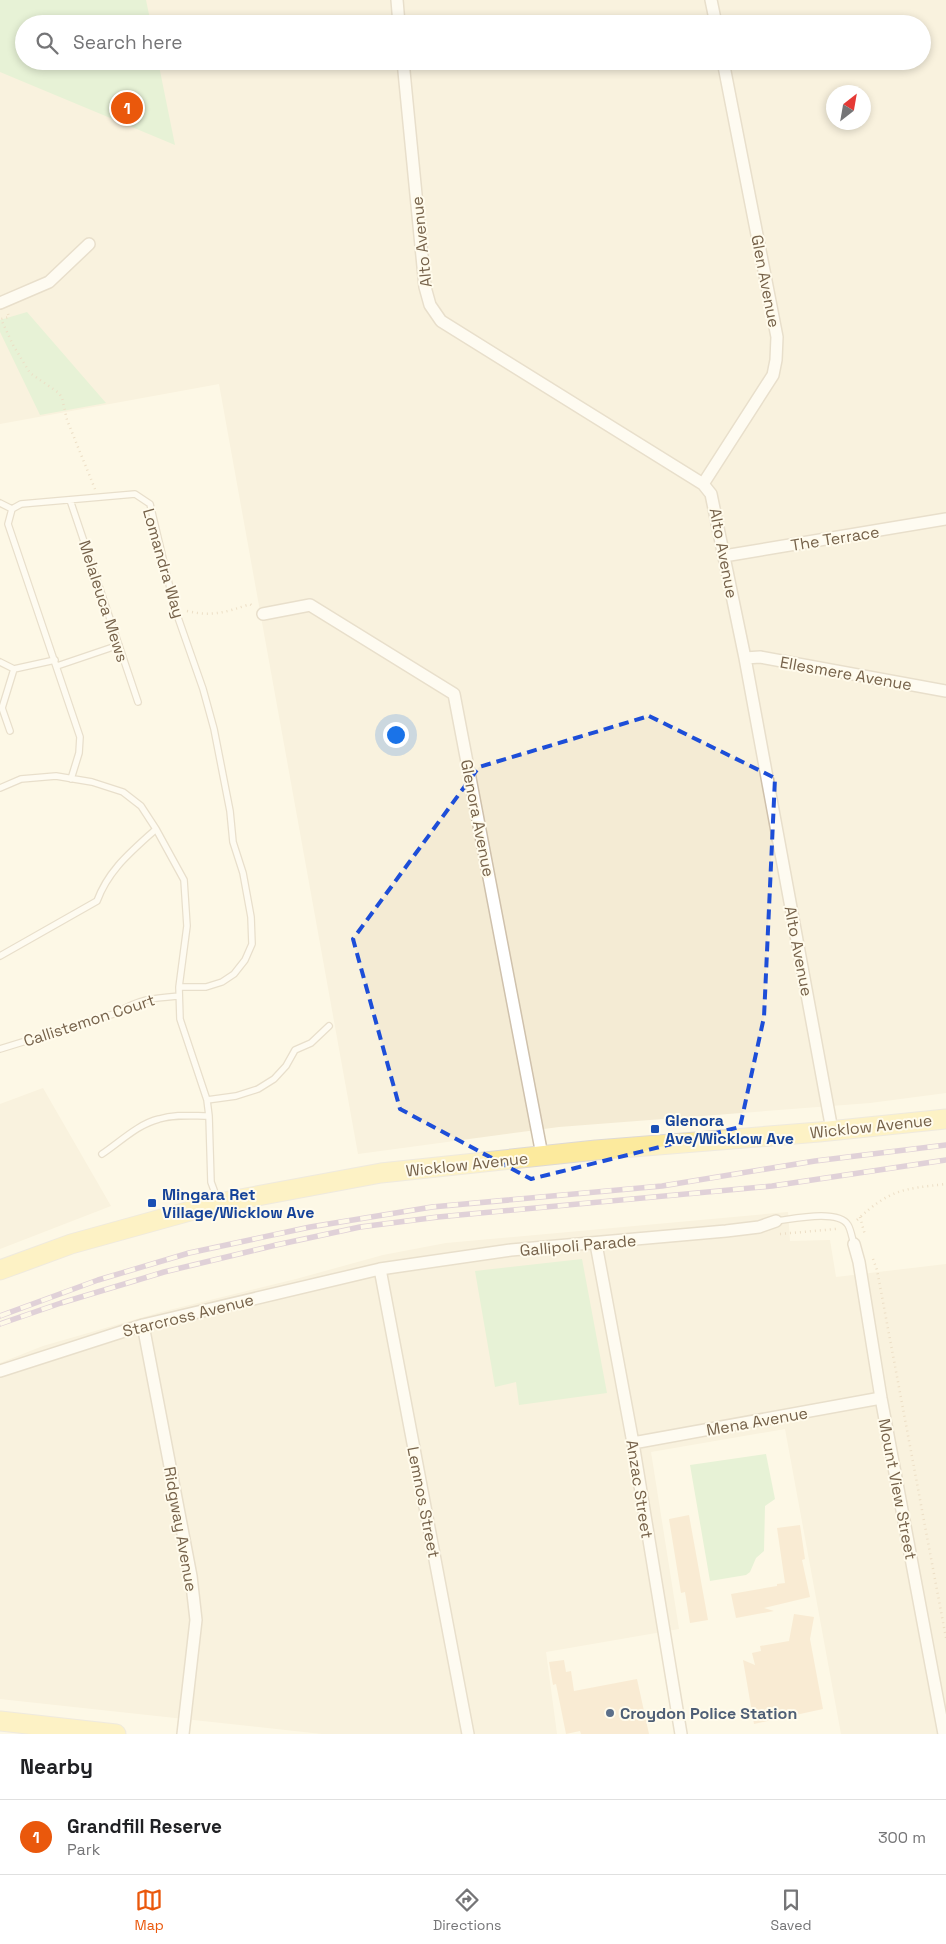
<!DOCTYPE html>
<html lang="en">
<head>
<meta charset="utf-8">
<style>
  body { margin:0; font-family:"Space Grotesk",sans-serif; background:#f6f6f6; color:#202124 }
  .compass { position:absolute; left:826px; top:85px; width:45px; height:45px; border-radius:50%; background:#fff; box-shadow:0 2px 8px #0003; rotate:31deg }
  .you { position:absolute; left:395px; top:734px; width:18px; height:18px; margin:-12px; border:4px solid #fff; border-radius:50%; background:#1a73e8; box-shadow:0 0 0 8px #1a73e833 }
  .badge { display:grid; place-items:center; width:32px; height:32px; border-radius:50%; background:#ea580c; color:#fff; font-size:16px; font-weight:700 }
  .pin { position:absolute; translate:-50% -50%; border:2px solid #fff; box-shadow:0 1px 5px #0006 }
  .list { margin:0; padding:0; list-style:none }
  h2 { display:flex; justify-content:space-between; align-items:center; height:65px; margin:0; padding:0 20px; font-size:21px }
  h2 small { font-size:16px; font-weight:400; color:#757577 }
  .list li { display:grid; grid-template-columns:32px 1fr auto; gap:15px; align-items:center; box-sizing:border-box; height:75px; padding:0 20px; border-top:1px solid #e0e0e0 }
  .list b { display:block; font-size:19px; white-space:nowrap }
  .list p { margin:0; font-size:16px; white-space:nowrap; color:#757577 }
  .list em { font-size:16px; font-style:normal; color:#757577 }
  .icon { flex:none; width:28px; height:28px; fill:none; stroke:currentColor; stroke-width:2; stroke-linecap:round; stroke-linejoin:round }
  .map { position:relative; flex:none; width:946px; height:1734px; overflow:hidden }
  .search { position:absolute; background:#fff; box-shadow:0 2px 8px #0003; left:15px; right:15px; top:15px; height:55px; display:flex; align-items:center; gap:12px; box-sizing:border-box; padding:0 18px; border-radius:28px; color:#757577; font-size:19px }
  .sheet { height:140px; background:#fff }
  nav { display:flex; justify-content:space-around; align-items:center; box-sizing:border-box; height:70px; border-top:1px solid #e0e0e0; background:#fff; font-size:14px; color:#757577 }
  nav a { display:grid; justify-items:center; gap:2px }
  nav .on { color:#ea580c }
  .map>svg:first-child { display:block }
</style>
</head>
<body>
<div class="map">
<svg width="946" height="1734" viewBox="0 0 946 1734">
  <rect width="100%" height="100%" fill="#fdf8e6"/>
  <!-- residential -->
  <path fill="#f4ebd4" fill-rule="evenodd" d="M0,0H946V1093L870,1103L559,1127L358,1154L219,384L0,424ZM24,24H922V61H24ZM834,92H864V122H834Z
    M43,1088L111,1206L0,1249V1104Z
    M788,1212L790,1241L830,1240L836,1277L946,1264V1734H841L785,1429L651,1452L679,1629L546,1652L557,1734H322L0,1699V1363L43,1346L161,1312L296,1279L383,1255L446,1243Z"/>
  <!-- green -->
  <path fill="#ccebc3" d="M0,0H146L151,24H24V61H158L175,145L0,72Z
    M27,312L106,403L40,415L0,332V320Z
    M582,1259L607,1393L519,1405L516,1382L495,1387L475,1271Z
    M766,1454L775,1499L765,1506L764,1551L756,1558L750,1572L746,1575L710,1581L690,1465Z"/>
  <!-- building -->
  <path fill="#f3dcbd" d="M689,1515L708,1620L690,1623L685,1592L681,1593L669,1519Z
    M800,1525L805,1559L802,1560L810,1597L764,1608L774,1611L736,1618L731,1594L777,1586V1584L785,1583L777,1528Z
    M794,1614L814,1617L810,1639L823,1709L754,1724L743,1660L755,1665L752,1653L761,1651L760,1646L789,1641Z
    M564,1660L566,1672L571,1671L574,1691L637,1679L649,1734H581L580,1731L566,1734L556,1684L553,1685L549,1662Z"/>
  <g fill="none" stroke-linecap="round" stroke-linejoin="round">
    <!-- lane casing -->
    <g stroke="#cfc1ac" stroke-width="8">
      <path id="lane" d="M70,500L138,702
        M0,503L12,509
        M0,662L14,669L55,660
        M57,666L119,645
        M10,731L2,708L14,669
        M71,779L79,753L80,737L8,524L12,509L21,504L135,494L150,504L175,609L203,689L214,729L230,811L233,842L243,873L251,917L252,944L245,960L234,974L222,982L206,987H179
        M0,788L21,779L56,776L92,782L123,792L141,806L156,829L184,880L187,926L179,987L180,1019L207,1100L209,1116L211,1182L218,1201
        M0,956L97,901C109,869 131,852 156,829
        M0,1049L117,1013C138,999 154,998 179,996
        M207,1100L236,1096L258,1089L274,1079L286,1066L295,1050L311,1043L329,1026
        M102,1154C120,1142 138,1124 159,1119C175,1114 192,1116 209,1116
        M776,1221C793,1219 838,1209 848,1225C851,1230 852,1238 854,1244"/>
    </g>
    <!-- street casing -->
    <g stroke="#cfc1ac" stroke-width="14">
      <path id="street" d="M397,0L399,24
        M711,0L716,24
        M403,61L425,287L430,305L441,321L703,484L711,494L745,658L832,1130
        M0,303L49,282L89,244
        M703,484L773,375L776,360L777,337L723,61
        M724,556L946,519
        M263,614L310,605L454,694L542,1155
        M745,658L760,657L946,691
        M596,1244L633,1443L681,1734
        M854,1244L859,1262L881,1398L944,1734
        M380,1269L468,1734
        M143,1325L191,1576L196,1620L183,1734
        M0,1371L143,1325L380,1269L511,1250L726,1231L759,1227L776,1221
        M633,1443L881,1398"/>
    </g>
    <!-- primary casing -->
    <g stroke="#ded9d4" stroke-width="21">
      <path id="primary" d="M0,1270L71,1244L219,1203L381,1173L596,1150L819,1132L946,1119
        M0,1721L116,1734"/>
    </g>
    <!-- path -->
    <path stroke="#d8c0a0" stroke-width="2.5" stroke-dasharray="1 4" stroke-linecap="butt" d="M8,314L9,317L1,319L13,345L30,373L59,393L62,398L67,420L95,489
      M187,611C212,617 227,612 250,604L254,607
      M860,1217L865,1235
      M857,1220C890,1189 903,1189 946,1184
      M780,1234L836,1229
      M873,1259L877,1270L946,1638"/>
    <!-- lane -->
    <use href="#lane" stroke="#fff" stroke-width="5.5"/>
    <!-- street -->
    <use href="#street" stroke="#fff" stroke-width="11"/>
    <!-- primary -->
    <use href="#primary" stroke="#fcea9d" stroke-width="19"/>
    <!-- rail casing -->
    <g stroke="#bda3c7" stroke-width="5.5">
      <path id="rail" d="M0,1316L98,1280L189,1253L310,1227L432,1207L662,1186L815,1161L946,1145
        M0,1324L61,1303L164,1272L276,1245L360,1227L438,1217L772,1186L946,1160"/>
    </g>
    <!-- rail -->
    <use href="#rail" stroke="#fffbec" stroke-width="4" stroke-dasharray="11" stroke-linecap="butt"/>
  </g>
  <!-- marked area -->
  <path d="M0 0H946V1734H0ZM649,716L775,778L764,1017L740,1127L531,1179L400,1109L353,939L479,767Z" fill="#fdf8e6" fill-opacity=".55" fill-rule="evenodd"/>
  <path fill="none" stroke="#1d4ed8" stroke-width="4" stroke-dasharray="10 6" stroke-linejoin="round" d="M649,716L775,778L764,1017L740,1127L531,1179L400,1109L353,939L479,767Z"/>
  <!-- markers -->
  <g fill="#1a4fb4" stroke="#fffbec" stroke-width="2">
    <rect x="650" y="1124" width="10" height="10" rx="2.5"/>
    <rect x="147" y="1198" width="10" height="10" rx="2.5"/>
  </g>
  <circle fill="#5c6f8a" stroke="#fffbec" stroke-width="2" cx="610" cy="1713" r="5"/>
  <g text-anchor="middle" stroke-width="4" stroke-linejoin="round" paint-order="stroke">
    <!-- street labels -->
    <g font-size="16" fill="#76624a" stroke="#fffbec">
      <text transform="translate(421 242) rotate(-96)" y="6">Alto Avenue</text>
      <text transform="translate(766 281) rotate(79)" y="6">Glen Avenue</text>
      <text transform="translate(835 538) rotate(-9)" y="6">The Terrace</text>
      <text transform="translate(724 553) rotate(79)" y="6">Alto Avenue</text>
      <text transform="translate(164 563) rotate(74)" y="6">Lomandra Way</text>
      <text transform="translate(104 601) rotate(72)" y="6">Melaleuca Mews</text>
      <text transform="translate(846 673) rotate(10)" y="6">Ellesmere Avenue</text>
      <text transform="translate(478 818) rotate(79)" y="6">Glenora Avenue</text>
      <text transform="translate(799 951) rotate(79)" y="6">Alto Avenue</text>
      <text transform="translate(89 1020) rotate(-18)" y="6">Callistemon Court</text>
      <text transform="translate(871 1126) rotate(-6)" y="6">Wicklow Avenue</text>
      <text transform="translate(467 1164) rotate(-6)" y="6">Wicklow Avenue</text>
      <text transform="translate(578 1245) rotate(-5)" y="6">Gallipoli Parade</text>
      <text transform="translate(188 1315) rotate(-14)" y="6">Starcross Avenue</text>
      <text transform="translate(757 1421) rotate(-10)" y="6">Mena Avenue</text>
      <text transform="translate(640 1489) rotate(81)" y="6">Anzac Street</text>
      <text transform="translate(898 1489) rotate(79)" y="6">Mount View Street</text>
      <text transform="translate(424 1502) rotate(79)" y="6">Lemnos Street</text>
      <text transform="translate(181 1529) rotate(80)" y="6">Ridgway Avenue</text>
    </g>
    <!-- transit labels -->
    <g font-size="16" font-weight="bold" fill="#164399" stroke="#fffbec" text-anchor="start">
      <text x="665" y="1126">Glenora<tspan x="665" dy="18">Ave/Wicklow Ave</tspan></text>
      <text x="162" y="1200">Mingara Ret<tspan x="162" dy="18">Village/Wicklow Ave</tspan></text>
    </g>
    <!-- service labels -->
    <g font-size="16" font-weight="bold" fill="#4e5e75" stroke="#fffbec" text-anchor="start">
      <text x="620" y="1719">Croydon Police Station</text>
    </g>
  </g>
</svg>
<svg class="compass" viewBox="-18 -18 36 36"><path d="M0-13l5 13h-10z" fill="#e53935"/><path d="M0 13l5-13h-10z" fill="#757577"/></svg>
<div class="you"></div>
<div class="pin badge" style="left:127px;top:108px">1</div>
<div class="search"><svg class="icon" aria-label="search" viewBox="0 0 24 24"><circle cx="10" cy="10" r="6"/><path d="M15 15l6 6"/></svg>Search here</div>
</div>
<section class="sheet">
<h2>Nearby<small></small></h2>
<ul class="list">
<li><span class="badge">1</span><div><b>Grandfill Reserve</b><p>Park</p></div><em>300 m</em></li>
</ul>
</section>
<nav>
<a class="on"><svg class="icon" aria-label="map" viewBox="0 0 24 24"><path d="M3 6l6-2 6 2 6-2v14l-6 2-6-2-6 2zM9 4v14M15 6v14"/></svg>Map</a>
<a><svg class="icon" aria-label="directions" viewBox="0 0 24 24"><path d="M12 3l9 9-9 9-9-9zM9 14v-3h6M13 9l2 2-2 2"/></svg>Directions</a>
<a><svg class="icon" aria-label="saved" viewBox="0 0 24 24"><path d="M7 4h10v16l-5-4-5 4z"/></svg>Saved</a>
</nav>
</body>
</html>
